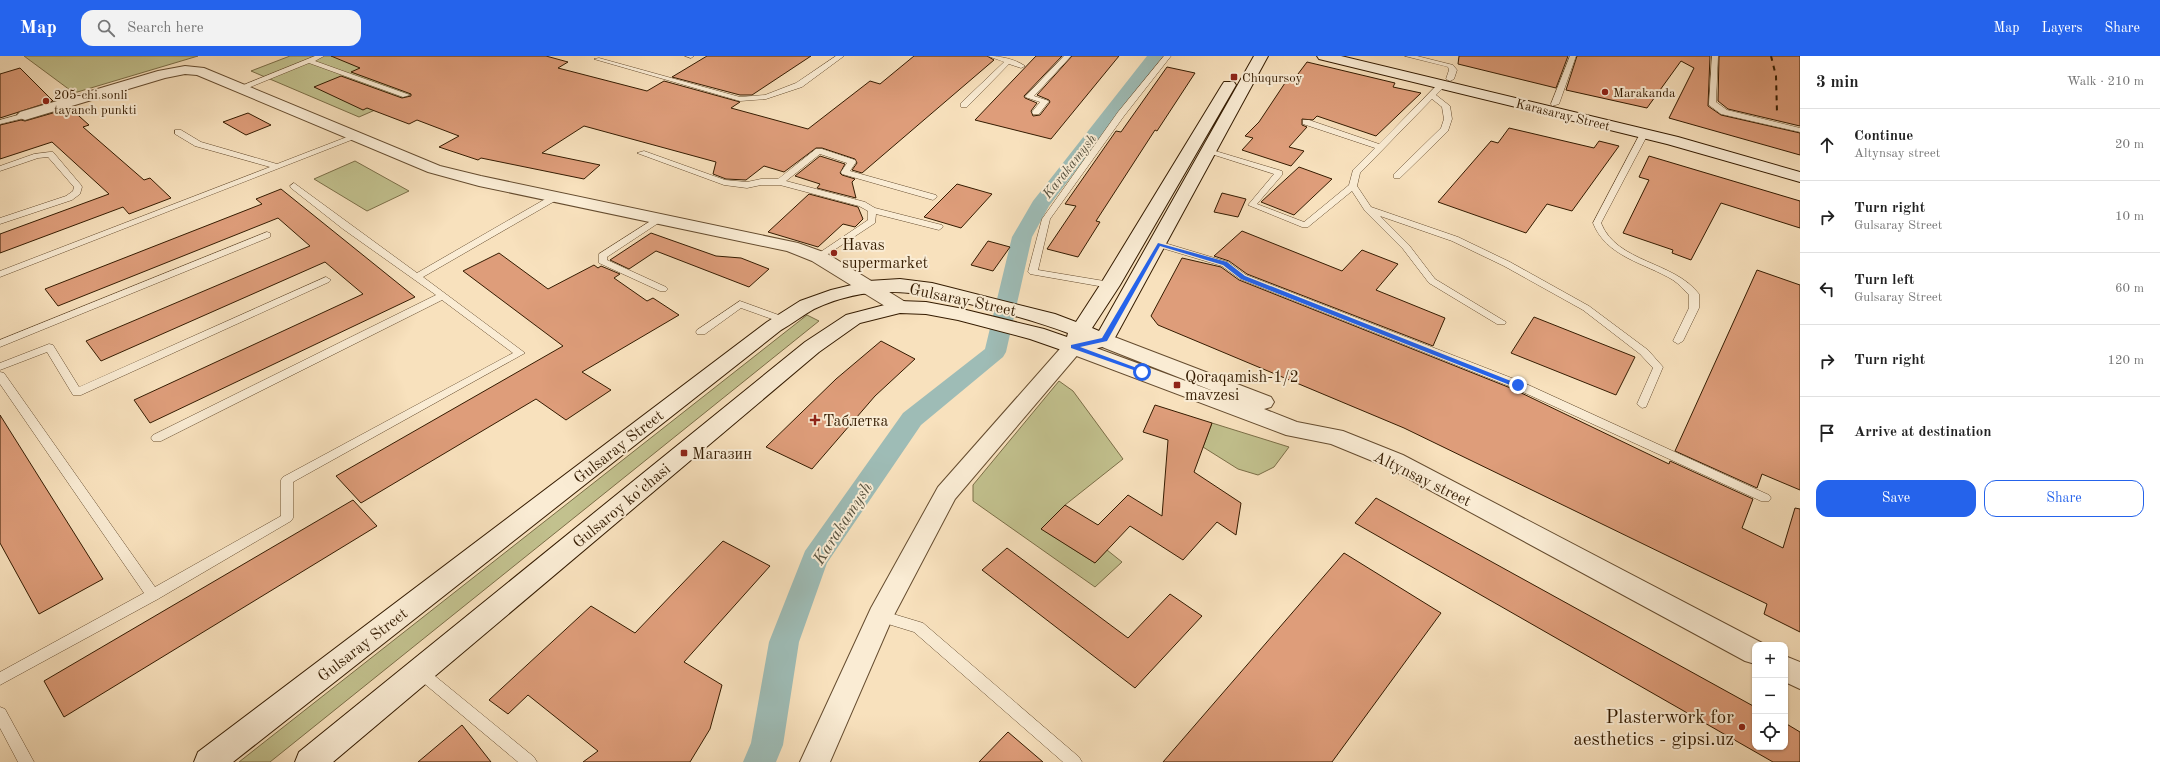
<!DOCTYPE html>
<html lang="en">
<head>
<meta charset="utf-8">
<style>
  body { margin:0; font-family:"Old Standard TT",serif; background:#f2f2f2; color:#222 }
  .controls { position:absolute; right:12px; bottom:12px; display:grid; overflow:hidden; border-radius:8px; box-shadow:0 1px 3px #0004 }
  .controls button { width:36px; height:36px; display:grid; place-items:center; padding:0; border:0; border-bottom:1px solid #e0e0e0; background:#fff; color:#222; font:20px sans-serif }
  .stop { position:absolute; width:12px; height:12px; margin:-9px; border:3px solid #2563eb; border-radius:50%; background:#fff }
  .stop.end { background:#2563eb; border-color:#fff; box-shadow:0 1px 4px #0008 }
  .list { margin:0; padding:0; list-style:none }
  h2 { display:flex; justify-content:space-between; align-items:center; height:52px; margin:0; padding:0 16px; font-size:17px }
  h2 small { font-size:13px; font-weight:400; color:#767676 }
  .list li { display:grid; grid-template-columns:26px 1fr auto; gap:12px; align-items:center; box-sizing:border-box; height:72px; padding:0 16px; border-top:1px solid #e0e0e0 }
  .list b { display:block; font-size:15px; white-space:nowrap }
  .list p { margin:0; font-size:13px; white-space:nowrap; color:#767676 }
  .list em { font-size:13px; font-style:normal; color:#767676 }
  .actions { display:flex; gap:8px; padding:12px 16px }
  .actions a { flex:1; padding:9px 0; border:1px solid #2563eb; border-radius:12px; text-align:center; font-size:14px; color:#2563eb }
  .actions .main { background:#2563eb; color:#fff }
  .icon { flex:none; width:22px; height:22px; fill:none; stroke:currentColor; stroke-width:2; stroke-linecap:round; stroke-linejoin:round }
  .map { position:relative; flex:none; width:1800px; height:706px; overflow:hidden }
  header { display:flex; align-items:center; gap:24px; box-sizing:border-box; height:56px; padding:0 20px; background:#2563eb; color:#fff }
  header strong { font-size:19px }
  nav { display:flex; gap:22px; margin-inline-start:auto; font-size:14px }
  .search { width:280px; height:36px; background:#f2f2f2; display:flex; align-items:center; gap:10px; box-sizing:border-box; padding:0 14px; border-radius:12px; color:#767676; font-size:15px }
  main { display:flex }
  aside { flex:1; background:#fff }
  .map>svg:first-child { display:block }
</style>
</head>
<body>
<header>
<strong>Map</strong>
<div class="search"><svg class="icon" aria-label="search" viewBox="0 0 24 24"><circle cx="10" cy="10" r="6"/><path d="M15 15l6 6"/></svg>Search here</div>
<nav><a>Map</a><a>Layers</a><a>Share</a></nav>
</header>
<main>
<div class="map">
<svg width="1800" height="706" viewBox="0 0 1800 706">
  <rect width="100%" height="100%" fill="#f8e1bd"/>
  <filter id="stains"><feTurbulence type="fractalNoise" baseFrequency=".005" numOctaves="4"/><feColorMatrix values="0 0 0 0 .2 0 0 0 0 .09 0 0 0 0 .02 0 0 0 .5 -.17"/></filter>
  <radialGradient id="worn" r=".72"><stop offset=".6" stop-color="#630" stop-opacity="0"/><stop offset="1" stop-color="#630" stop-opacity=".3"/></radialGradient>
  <!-- green -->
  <path fill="#c2c18e" stroke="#7b6e47" d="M24,0H198L74,37Z
    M290,0H499L359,61L251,15Z
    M355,105L409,135L367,155L314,123Z
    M807,259L819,265L270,706H239Z
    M1059,325L1073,335L1123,403L1065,449L1042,473L1095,507L1107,494L1122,506L1095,531L973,445V429Z
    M1212,367L1289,391L1274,411L1258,419L1238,413L1203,391Z"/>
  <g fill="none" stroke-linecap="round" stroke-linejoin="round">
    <!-- canal -->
    <path fill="#9ebcb6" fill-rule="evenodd" d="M1147,0H1163L1049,150L1032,181L1006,296L1003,301L921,369L827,507L799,586L783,689L776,706H743L751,687L769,586L805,495L903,357L985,293L1012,181L1033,145Z"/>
  </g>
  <!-- building -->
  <path fill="#de9d7a" stroke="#341b00" d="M331,0H546L568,6L558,12L647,35L664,25L740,46L731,52L808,73L870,25L880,28L914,0H987L994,4L862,117L852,114L857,107L855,103L822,92H816L784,116L764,110L746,124L726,123L713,118L716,106L584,70L542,97L600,109L584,123L481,102L478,104L439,91L459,80L417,64L409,68L367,52L363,54L314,31L341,20L402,42L411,40V38L351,16L360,12Z
    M707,0H811L752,39H740L672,21Z
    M1036,0H1062L1024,40L1025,42L1037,47L1031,55L1033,60L1040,59L1050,46L1049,44L1037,39L1072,0H1119L1051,83L975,64Z
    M1459,0H1568L1556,32L1458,8Z
    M1577,0H1710L1708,50L1721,59L1800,77V99L1669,62L1694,12L1681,5L1647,52L1566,34Z
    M1719,0H1800V70L1728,53L1718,45Z
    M1307,6L1395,27L1393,31L1421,37L1376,80L1317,60L1313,64L1302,63V69L1307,71L1289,91L1304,95L1291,110L1242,94L1253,82L1245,80L1259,66L1289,21L1295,22Z
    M1167,11L1195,17L1157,75L1155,74L1096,165L1100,166L1078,201L1047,193L1076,150L1065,148L1116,75L1121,76Z
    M20,12L53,45L0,62V18Z
    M70,52L89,69L83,71L144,124L150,122L171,142L129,158L123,151L0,197V178L109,138L52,86L0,103V69L21,64L25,65Z
    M248,57L271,69L246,79L223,66Z
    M1509,72L1594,92L1599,85L1619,90L1572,155L1547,148L1526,177L1438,146L1491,85L1498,87Z
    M820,100L845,108L840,117L842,119L855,123L852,126L856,142L817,132L820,128L795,120Z
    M1649,100L1800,145V172L1721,147L1691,204L1672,197L1673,194L1623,177L1649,124L1639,121Z
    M1299,111L1332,123L1294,159L1261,146Z
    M957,128L992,138L961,172L924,161Z
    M281,133L415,241L150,367L134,344L363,238L325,206L101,305L86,285L310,190L278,162L58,250L45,233L262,148L256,143Z
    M1222,137L1246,143L1238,161L1214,156Z
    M809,138L858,151L863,163L855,171L843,168L818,191L768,176Z
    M1242,175L1342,215L1362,194L1398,208L1376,234L1445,262L1433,290L1247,218L1229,205L1214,200Z
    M651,177L716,200L741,202L769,213L749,231L656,195L629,213L610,204Z
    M988,185L1010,191L993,215L971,209Z
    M499,197L548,233L594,209L598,212L601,210L620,218L614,222L647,245L653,242L679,259L582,316L611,334L566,364L536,343L361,447L336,420L563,290L463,215Z
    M1182,202L1221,211L1239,224L1513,333L1669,408L1670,405L1753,443L1742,472L1783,492L1795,452L1800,453V576L1764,558L1767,548L1404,372L1158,269L1151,260Z
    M1757,214L1800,229V434L1762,418L1757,432L1675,395Z
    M1534,261L1635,301L1616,339L1511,297Z
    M881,285L915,303L875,340L812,413L766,391L836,323Z
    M1155,349L1212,367L1194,416L1241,447L1236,479L1217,466L1183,504L1130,470L1095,507L1041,473L1065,449L1098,469L1128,439L1162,460L1168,384L1143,376Z
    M0,359L103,523L39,558L0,487Z
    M1376,442L1755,651V691H1785V667L1800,676V706H1773L1355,467Z
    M353,444L377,470L64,661L44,625Z
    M723,485L770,510L684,606L722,629L710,673L690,706H583L598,695L528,639L508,658L489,644L591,550L635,577Z
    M1007,492L1128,582L1170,538L1202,560L1135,632L982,514Z
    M1344,497L1441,557L1332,706H1163Z
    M462,669L491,706H418Z
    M1008,676L1043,706H979Z"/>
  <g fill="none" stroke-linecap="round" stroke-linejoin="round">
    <!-- service casing -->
    <g stroke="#654c2f" stroke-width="1">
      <path id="service" d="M315,0H324L315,5L410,39L403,41L309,7L243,34L236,32Z
        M685,0H694L691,2Z
        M836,0H844L802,31L766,43L740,45L594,3L599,2L740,41L765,39L796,27Z
        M988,0C1000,0 1015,3 1025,10L1021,12L1009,8L967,51H961V47L1004,6Z
        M1064,0H1071L1034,40L1049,45L1039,58H1033L1032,56L1040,46L1025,41Z
        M1164,0H1171L1124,60L1050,163L1038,214L1110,226L1115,229L1110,232L1030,218L1028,216L1042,163L1118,56Z
        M1405,0H1417L1453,9L1457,14L1454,23L1450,25L1446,23L1449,14L1448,11Z
        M1570,0H1576L1559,48L1552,50L1551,48Z
        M1712,0H1718L1716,46L1727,54L1800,72V76L1721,58L1709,49Z
        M1439,27L1446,29L1436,39L1450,50L1452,63L1448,75L1400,122H1394V118L1441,72L1444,63L1442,51L1432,43L1360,117L1357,130L1371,151L1458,181L1510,206L1589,250L1648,294L1663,311L1646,351L1642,352L1637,348L1653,312L1640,298L1583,254L1504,210L1452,185L1380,160L1409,189L1435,223L1506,266L1505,268H1497L1429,227L1403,193L1365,155L1352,135L1308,171H1302L1248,149L1274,118L1205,96L1212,94L1282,115V119L1257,148L1304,166L1349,129L1353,114L1375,92L1303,68V64H1309L1379,88Z
        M25,57H28V61L0,68V64Z
        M175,74H181L201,86L277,108L352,79L359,81L0,221V215L270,111L195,90L175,78Z
        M1641,76L1648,78L1601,167C1617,207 1674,205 1699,238V252L1683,285L1678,288L1673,285L1689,252V239C1684,234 1679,228 1673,224C1645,207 1606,201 1593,167Z
        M816,93H822L855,104L856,106L850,115L936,139L937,141L933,144L842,118L841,116L847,107L820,98L786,125L865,146L875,152L942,169L943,171L939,174L876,158L875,167L819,204L816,203V199L868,164V155L859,150L780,129H761L747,132L724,129L637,97L644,95L725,124L747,126L761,123H778Z
        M50,96H53L81,129L82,131L80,138L72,144L0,168V162L66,140L73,135L74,131L48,101L38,102L0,115V110L34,98Z
        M294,127L417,217L554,138H560V142L423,221L525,297L293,426V462L291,465L158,543L0,629V616L144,537L0,328V316L4,317L155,531L281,460V424L283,421L513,297L442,244L161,385H153L151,382L153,379L436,239L343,173L291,132L290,130Z
        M660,159L663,160V164L607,201V204L666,231L668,233L666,235H660L599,207V198Z
        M267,176L270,177V181L0,291V284Z
        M1158,185L1228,206L1246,219L1522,326L1769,439L1771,442L1769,445H1761L1514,332L1240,223L1222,210L1155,190L1153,188Z
        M326,221L331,224L329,226L81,339H73L47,296L0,314V307L49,288L53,289L79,331Z
        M740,245L787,262L788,264L783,267L741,252L705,278H697L696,276L697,274Z
        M880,554L923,567L1079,701L1082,706H1063L914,576L875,564L873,560L875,556Z
        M419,609L424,611L534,701L537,706H518L414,619L412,615L414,611Z
        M0,651L5,653L34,706H18L0,672Z"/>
    </g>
    <!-- minor casing -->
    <g stroke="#654c2f" stroke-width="2">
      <path id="minor" d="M185,10L204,12L440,110L481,120L798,187L826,197L907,247L910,251L907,255L900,257L893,255L812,205L787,195L479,130L428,116L197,19L185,18L165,22L25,64L20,62L17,59L20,56L158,15Z
        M1073,284L1080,286L1083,291L1080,296L955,443L892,563L830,706H800L871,552L938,431L1066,286Z"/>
    </g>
    <!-- tertiary casing -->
    <g stroke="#654c2f" stroke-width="2">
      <path id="tertiary" d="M1104,277L1271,341L1274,346L1271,351L1264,353L1297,366L1343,375L1403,399L1766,589H1755V608L1745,605L1387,411L1331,388L1286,379L1066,296L1063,291L1066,286L1073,284L1080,286L1221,338L1097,289L1094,284L1097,279Z
        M1785,600L1800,606V633L1785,626Z"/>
    </g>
    <!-- secondary casing -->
    <g stroke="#341b00" stroke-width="2">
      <path id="secondary" d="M1254,0H1268L1111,289L1073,298L1030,283L958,264L926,258L900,257L860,267L819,296L333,706H295L299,696L805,286L846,259L900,245L926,246L958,252L1044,273L1067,281L1068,277C1039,266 1009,258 978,250C919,236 872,226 814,253C803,259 792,268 781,274L233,706H194L198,696L767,266L800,245L831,234L868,225L900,223L932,227L1055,258L1076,266L1100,229L1222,29L1224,26H1234L1236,29L1120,229L1092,272L1099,275Z
        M1317,0H1341L1678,81L1800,116V126L1667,88L1319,3Z"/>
    </g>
    <!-- service -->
    <use href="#service" fill="#faecd4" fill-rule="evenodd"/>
    <!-- minor -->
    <use href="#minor" fill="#faecd4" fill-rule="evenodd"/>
    <!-- tertiary -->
    <use href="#tertiary" fill="#faecd4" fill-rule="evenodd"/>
    <!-- secondary -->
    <use href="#secondary" fill="#faecd4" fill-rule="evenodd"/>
    <!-- rail -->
    <path stroke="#341b00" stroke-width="2" stroke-dasharray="5 5" stroke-linecap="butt" d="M1771,0L1776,20L1777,57"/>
  </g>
  <!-- route -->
  <path fill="#2563eb" d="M1158,187L1227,206L1245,220L1521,329L1515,331L1241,223L1223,209L1160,190L1107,285L1080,291L1145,315V318L1071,292V289L1102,282Z"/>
  <!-- markers -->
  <g fill="#8f2418" stroke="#faecd4" stroke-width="1.5">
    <rect x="1230" y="17" width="8" height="8" rx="2"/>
    <circle cx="1605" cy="36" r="4"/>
    <circle cx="46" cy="45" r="4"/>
    <circle cx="834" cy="197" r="4"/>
    <rect x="1173" y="325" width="8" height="8" rx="2"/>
    <path d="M813 358h4v4h4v4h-4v4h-4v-4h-4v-4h4z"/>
    <rect x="680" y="393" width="8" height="8" rx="2"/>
    <circle cx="1742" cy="671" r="4"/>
  </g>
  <g text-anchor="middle" stroke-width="4" stroke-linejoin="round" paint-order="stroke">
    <!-- far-poi labels -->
    <g font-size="13" fill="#341b00" stroke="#faecd4" text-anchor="start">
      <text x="1242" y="26">Chuqursoy</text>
      <text x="1613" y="41">Marakanda</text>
      <text x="54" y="43">205-chi sonli<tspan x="54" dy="15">tayanch punkti</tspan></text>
    </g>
    <!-- far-street labels -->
    <g font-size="13" fill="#341b00" stroke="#faecd4">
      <text transform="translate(1563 58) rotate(14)" y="5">Karasaray Street</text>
    </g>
    <!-- far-water labels -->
    <g font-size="14" font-style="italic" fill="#595340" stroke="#faecd4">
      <text transform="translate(1069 110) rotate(-52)" y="5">Karakamysh</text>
    </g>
    <!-- poi labels -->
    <g font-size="16" fill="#341b00" stroke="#faecd4" text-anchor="start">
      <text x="842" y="194">Havas<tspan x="842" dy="18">supermarket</tspan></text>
      <text x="1185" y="326">Qoraqamish-1/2<tspan x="1185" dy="18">mavzesi</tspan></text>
      <text x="823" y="370">Таблетка</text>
      <text x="692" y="403">Магазин</text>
    </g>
    <!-- street labels -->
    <g font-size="16" fill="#341b00" stroke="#faecd4">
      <text transform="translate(963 243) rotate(12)" y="6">Gulsaray Street</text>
      <text transform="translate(618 390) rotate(-38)" y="6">Gulsaray Street</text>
      <text transform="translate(1423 422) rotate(26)" y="6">Altynsay street</text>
      <text transform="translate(621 449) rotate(-40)" y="6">Gulsaroy ko'chasi</text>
      <text transform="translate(362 588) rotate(-38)" y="6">Gulsaray Street</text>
    </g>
    <!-- water labels -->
    <g font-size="17" font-style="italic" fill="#595340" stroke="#faecd4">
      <text transform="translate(842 467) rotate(-57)" y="6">Karakamysh</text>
    </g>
    <!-- near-poi labels -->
    <g font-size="19" fill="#341b00" stroke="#faecd4" text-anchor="end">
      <text x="1734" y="667">Plasterwork for<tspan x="1734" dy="22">aesthetics - gipsi.uz</tspan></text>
    </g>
  </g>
  <rect width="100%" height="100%" filter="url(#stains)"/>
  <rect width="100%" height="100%" fill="url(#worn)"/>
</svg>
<div class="controls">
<button>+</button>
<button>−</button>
<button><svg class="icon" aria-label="locate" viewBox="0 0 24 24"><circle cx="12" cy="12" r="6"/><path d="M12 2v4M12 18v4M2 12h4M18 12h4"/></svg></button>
</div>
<div class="stop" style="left:1142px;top:316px"></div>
<div class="stop end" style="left:1518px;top:329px"></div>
</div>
<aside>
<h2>3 min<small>Walk · 210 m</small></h2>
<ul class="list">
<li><svg class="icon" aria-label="ahead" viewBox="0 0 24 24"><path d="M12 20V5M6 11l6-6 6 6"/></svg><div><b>Continue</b><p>Altynsay street</p></div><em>20 m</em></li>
<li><svg class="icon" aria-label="right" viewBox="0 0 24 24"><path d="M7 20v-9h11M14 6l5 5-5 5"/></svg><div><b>Turn right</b><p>Gulsaray Street</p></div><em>10 m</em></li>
<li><svg class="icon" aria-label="left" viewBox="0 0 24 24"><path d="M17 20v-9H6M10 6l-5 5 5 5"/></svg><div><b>Turn left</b><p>Gulsaray Street</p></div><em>60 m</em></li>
<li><svg class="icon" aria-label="right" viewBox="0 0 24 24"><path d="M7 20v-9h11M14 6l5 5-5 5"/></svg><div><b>Turn right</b></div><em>120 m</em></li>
<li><svg class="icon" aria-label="arrive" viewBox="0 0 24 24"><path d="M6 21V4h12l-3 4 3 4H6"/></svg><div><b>Arrive at destination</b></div></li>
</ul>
<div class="actions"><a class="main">Save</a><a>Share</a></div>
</aside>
</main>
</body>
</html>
